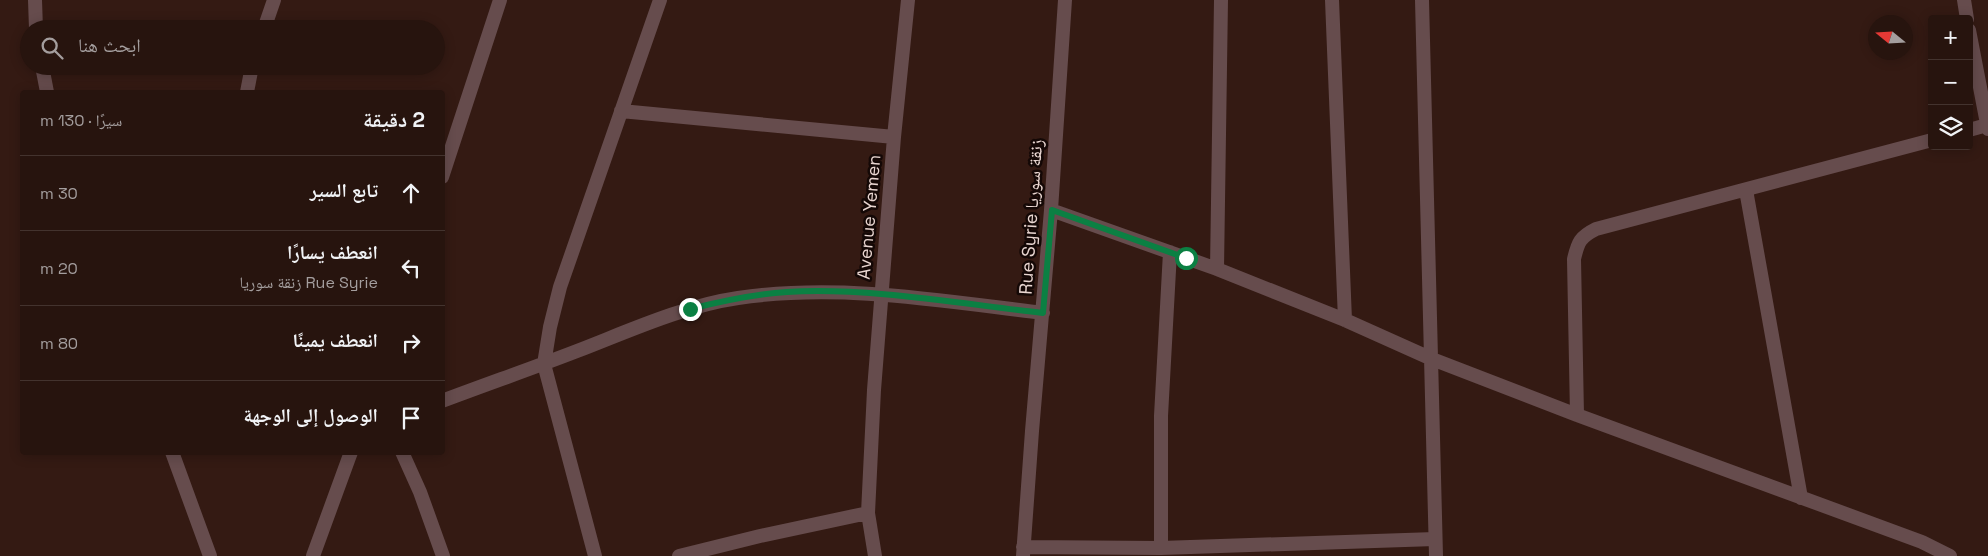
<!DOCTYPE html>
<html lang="ar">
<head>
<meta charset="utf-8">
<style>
  body { margin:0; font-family:"Space Grotesk","Noto Naskh Arabic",sans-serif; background:#33211c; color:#f1f3f6; direction:rtl }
  .controls { position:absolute; right:15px; top:15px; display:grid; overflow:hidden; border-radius:5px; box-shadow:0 2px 12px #0003 }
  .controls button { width:45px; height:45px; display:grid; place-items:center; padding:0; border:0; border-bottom:1px solid #43332e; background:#27140e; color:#f1f3f6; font:25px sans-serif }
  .compass { position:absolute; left:1868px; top:15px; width:45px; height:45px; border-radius:50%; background:#27140e; box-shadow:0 2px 12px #0003; rotate:288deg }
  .stop { position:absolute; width:15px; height:15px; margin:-11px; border:4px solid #0b8043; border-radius:50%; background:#fff }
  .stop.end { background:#0b8043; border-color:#fff; box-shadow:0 1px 5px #0008 }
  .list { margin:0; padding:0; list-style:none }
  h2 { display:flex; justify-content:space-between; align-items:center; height:65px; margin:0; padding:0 20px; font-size:21px }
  h2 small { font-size:16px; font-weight:400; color:#a49e9e }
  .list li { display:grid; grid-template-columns:32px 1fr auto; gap:15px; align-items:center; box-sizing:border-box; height:75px; padding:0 20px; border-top:1px solid #43332e }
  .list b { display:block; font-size:19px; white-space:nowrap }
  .list p { margin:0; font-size:16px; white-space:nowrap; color:#a49e9e }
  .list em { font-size:16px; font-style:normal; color:#a49e9e }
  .icon { flex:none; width:28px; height:28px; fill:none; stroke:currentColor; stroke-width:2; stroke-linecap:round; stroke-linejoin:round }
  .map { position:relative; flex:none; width:1988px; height:556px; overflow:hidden; direction:ltr }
  .search { position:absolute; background:#27140e; box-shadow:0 2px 12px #0003; left:20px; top:20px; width:425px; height:55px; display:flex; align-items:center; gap:12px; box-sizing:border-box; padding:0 18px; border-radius:28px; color:#a49e9e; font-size:19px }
  .panel { position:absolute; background:#27140e; box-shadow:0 2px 12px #0003; left:20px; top:90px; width:425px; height:365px; border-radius:5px; direction:rtl }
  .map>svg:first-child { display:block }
</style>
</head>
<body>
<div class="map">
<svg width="1988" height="556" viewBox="0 0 1988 556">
  <rect width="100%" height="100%" fill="#341a13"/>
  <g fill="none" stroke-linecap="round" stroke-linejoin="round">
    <!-- minor -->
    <path stroke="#664c4d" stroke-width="14" d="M35,0L36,29
      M1332,0L1345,320
      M1422,0L1436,556
      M1964,0L1967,19
      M264,29L274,0
      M1969,30L1988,129
      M42,66L47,92
      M247,92L252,66
      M621,111L894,137
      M1969,130L1987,125
      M442,177L500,0
      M1746,190L1801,498
      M1051,210L1217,269L1345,320L1432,359L1577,415L1922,542L1950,556
      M1217,269L1221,0
      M442,401C487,384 533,368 577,351C629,331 683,306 738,298C840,283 942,301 1043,313
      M1577,415L1574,259C1578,242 1580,237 1596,229L1932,140
      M172,452L210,556
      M402,452L420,492L443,556
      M1023,547L1161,548L1435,539
      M1161,548V416L1170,252
      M313,556L351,452
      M595,556L544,364L550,327L560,287L660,0
      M679,556L760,536L868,513
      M875,556L868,513L874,390L894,137L908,0
      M1023,556L1032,431L1051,210L1065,0"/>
  </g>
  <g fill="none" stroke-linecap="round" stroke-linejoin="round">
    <!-- route -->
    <path stroke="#0b8043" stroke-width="6" d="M690,309C722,301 754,294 787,292C869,287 962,304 1043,313L1052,210L1186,258"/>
  </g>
  <g text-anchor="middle" stroke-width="5" stroke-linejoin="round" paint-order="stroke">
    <!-- street labels -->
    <g font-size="18" fill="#e9d6d1" stroke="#140806">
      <text transform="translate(869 217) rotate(-85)" y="6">Avenue Yemen</text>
      <text transform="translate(1031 217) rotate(-86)" y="6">Rue Syrie زنقة سوريا</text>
    </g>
  </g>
</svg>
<div class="controls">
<button>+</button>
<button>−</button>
<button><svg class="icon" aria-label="layers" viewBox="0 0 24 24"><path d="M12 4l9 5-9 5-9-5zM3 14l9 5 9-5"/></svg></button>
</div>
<svg class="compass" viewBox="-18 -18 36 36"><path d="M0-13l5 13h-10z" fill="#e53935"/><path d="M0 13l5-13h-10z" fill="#a49e9e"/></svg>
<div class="stop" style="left:1186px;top:258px"></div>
<div class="stop end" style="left:690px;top:309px"></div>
<div class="search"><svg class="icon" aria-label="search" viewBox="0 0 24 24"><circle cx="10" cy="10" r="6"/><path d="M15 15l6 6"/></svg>ابحث هنا</div>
<section class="panel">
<h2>2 دقيقة<small>سيرًا · 130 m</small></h2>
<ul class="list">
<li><svg class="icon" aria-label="ahead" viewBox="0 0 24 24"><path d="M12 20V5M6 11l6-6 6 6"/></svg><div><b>تابع السير</b></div><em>30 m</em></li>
<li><svg class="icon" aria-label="left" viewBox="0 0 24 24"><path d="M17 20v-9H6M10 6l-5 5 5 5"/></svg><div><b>انعطف يسارًا</b><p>Rue Syrie زنقة سوريا</p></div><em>20 m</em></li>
<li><svg class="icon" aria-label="right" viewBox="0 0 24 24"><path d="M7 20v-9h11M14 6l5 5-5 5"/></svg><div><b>انعطف يمينًا</b></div><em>80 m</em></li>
<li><svg class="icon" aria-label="arrive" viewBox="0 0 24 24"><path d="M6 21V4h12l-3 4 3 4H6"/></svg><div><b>الوصول إلى الوجهة</b></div></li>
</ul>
</section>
</div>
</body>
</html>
